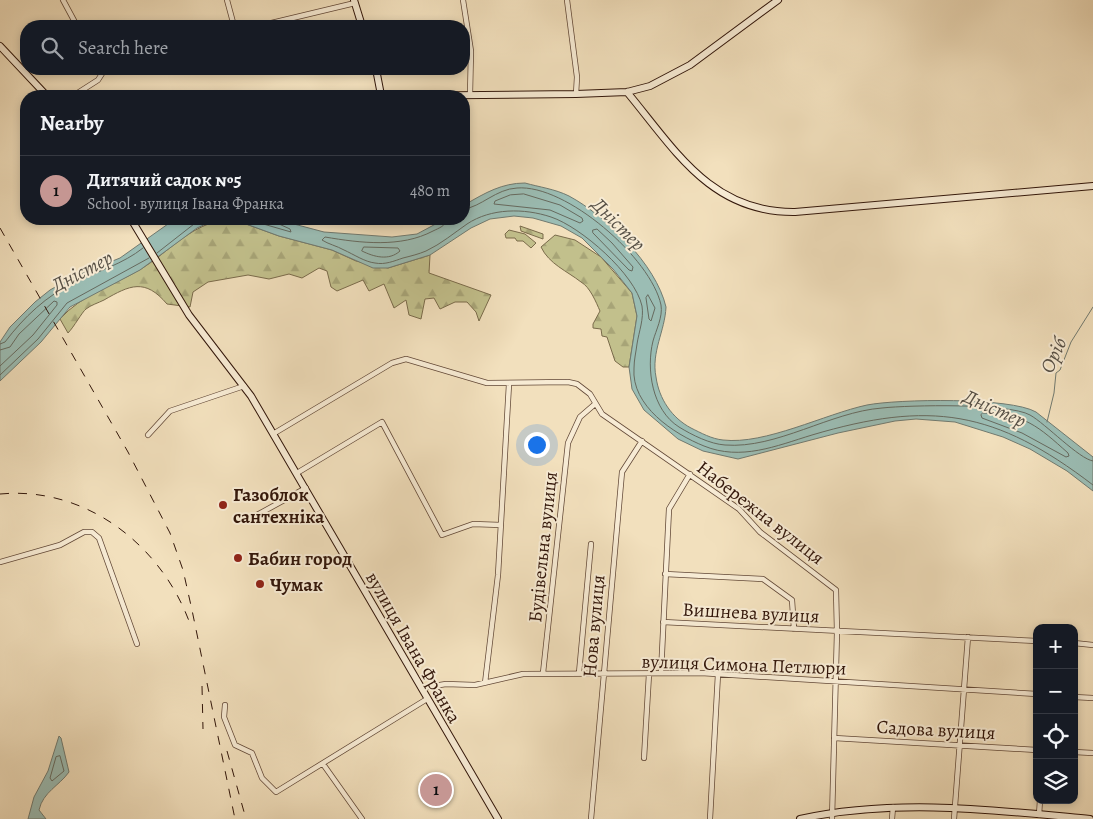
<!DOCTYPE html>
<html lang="en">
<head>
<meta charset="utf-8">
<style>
  body { margin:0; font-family:Alegreya,serif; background:#20242c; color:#f1f3f6 }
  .controls { position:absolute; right:15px; bottom:15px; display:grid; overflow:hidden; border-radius:10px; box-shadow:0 2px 8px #0003 }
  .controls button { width:45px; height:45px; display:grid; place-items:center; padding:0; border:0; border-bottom:1px solid #363941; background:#171b24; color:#f1f3f6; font:25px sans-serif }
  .you { position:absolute; left:536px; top:444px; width:18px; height:18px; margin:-12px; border:4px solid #fff; border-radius:50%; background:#1a73e8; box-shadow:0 0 0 8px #1a73e833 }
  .badge { display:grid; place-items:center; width:32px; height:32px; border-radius:50%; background:#c59692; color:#111; font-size:16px; font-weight:700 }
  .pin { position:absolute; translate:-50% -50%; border:2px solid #fff; box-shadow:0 1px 5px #0006 }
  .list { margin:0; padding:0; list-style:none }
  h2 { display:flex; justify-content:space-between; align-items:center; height:65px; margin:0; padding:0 20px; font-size:21px }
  h2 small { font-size:16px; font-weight:400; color:#9ea1a6 }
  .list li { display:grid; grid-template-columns:32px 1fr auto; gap:15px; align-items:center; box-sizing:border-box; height:70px; padding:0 20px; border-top:1px solid #363941 }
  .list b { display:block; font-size:19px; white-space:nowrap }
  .list p { margin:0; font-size:16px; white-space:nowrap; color:#9ea1a6 }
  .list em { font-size:16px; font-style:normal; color:#9ea1a6 }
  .icon { flex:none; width:28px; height:28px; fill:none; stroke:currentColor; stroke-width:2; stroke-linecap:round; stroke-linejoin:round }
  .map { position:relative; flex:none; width:1093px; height:819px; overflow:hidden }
  .search { position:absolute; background:#171b24; box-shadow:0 2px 8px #0003; left:20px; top:20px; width:450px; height:55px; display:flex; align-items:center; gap:12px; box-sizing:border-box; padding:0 18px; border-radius:20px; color:#9ea1a6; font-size:19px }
  .panel { position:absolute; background:#171b24; box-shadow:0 2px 8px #0003; left:20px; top:90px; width:450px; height:135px; border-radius:20px }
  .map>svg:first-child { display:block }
</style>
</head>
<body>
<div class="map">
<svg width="1093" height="819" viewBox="0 0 1093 819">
  <defs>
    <pattern id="forest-firs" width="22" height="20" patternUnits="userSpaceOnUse" patternTransform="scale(1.25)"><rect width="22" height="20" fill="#c2c08c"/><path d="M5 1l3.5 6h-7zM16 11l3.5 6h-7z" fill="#a7a477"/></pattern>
  </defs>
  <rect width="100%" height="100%" fill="#f2e0bd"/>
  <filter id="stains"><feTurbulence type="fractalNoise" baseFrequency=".004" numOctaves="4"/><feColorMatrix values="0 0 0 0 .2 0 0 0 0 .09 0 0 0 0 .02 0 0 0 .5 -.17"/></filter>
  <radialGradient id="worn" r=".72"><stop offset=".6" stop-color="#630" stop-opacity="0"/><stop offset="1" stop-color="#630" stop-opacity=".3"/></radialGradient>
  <!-- forest -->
  <path fill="url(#forest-firs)" stroke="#7a6b4b" d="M219,221L246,224L279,236L332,250L356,261L388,268L430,255L429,273L491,295L479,321L476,312L467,302H455L440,309L434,298L425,299L421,319L409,315L406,300L394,308L384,284L369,291L363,280L337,291L331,287L327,271L319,268L302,278L289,274L269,279L248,275L208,282L193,292L190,307L167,304C145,278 130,285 104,300C98,303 91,305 86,309C82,312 74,327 68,333L60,319C81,295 114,285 141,269C167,253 189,227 219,221Z
    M520,226L543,234V239L521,231Z
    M509,230L525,234L536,243L531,248L523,241H517L515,238H506L505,234Z
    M555,235L575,240L601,257L632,293L637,316L629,367H623L615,361L607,337L602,336L601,329L593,328V324L600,311C596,302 590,287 581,282C567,271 549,264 541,247Z"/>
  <!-- water -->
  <path fill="#9bbdb4" stroke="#717a70" d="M525,183C539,187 555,189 569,196C606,216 656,264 666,307C665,331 651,352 656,377C659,399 672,418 691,428C701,433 712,439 723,440C765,445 825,414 867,405C898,399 1010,397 1036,412L1093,457V491L1067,471L1030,449L1003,437L955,422L916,419L895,421L838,433L738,459L703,451L678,439L644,410L632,389L629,367L637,316L632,293L613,269L582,238L561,226L533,218L514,216L490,219L471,228L430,255L388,268H373L332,250L279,236L246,224L219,221L208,223L197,228L140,270L70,307L41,342L0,381V342L10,327L35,302L50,290L73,277L120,258L175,219H275L324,232L392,237L417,234L445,219H464V206L466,204C485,193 502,183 525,183Z
    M59,736L61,738L69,772C59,786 43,792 39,810L46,819H28L34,797L48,771Z"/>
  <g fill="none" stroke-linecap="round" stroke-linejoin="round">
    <!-- shore -->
    <path stroke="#666a5f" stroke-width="1" d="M524,194L560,205L582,218L583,221L580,223L550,210L494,204L495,201L510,195Z
      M464,209C481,207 496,189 517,188C566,184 651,258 661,305C663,317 656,330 653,341C646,369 652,410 679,427C692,435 710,444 725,445C777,449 830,412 882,408C910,405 1009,403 1030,415C1046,424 1079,459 1093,461
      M246,219L291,232L290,229L279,224L277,219
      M447,219C446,226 439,228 433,231C401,248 360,243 325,237L322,240C328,244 337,246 344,250C353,254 365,262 375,263C385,265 394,261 403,258C411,256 419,254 426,251C441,244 454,233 467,224C491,208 524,208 551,217C581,227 635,274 642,306C644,319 639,331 637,344C636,352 634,360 634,368C631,406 674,434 704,446C741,461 776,446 812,435C930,400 995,410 1093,485
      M593,230L597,229L612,243L633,267L632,271L629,270L593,233Z
      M364,247L398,248L400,251C389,261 374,257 362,251Z
      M157,253L194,224L205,219
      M648,295L655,308L651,321L649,319L646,298Z
      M0,344L5,342C24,317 46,296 75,282C98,271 123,264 143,248
      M0,350L10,347L19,334L54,301L57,302V305L33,335L0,366
      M0,375L38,339L67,303L149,258
      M983,413C1024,413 1039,427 1068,453L1069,456L1066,457L1022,433L982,418L981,415Z
      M60,756L64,771L52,781L50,778L56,757Z"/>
    <!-- stream -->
    <path stroke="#717a70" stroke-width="1" d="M1047,422L1054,393L1056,373L1060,370L1071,342L1093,307"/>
    <!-- street casing -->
    <g stroke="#624837" stroke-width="6">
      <path id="street" d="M63,0L77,26
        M227,0L234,26
        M463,0L471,51L470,95
        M567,0L577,77L576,94
        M259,26L355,3
        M73,96L98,80L105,69
        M273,434L392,363L406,359L487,383L568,382L577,384L590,394L602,414L739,509L760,532L836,590L837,632L832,819
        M148,435L170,411L244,386
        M297,473L382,422L442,535L473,524L501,525
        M257,515L306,488
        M0,562L60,545L84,532H92L99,538L137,644
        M665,574L763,579L792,600L794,629
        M663,622L1037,641
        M1074,643L1093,645
        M543,673L568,443L580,417L595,404
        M579,673L591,544
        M661,673L669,509L690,474
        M485,683L498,575L509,384
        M421,688L446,684L475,685L523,674L701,673L1037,694
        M1074,697L1093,698
        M225,705L224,717L235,745L252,753L262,778L276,792L427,699
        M834,738L1037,750
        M1074,752L1093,753
        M644,758L649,674
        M323,764L362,819
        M1039,815L1040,800
        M591,819L622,472L642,441
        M710,819L718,674
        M892,819L893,807
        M954,819L968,637"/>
    </g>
    <!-- secondary casing -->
    <g stroke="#32160a" stroke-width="8">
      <path id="secondary" d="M354,0L362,26
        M0,46L47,96
        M376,69L381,95
        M627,92C675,150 711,213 795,212L1093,186
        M375,96L576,94L627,92L650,86L690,65L778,0
        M131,219L189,315L251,396L498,819
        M800,819C896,798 994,810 1090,819"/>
    </g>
    <!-- street -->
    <use href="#street" stroke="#f7ebd4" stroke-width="4.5"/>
    <!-- secondary -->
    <use href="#secondary" stroke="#f7ebd4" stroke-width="6"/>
    <!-- rail -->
    <path stroke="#32160a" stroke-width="1" stroke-dasharray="9 9" stroke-linecap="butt" d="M0,228L128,452L170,533L183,570L192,610L235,819
      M0,494C85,486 160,544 189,621
      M202,686L203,729
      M227,751L246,819"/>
  </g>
  <!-- markers -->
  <g fill="#8f2418" stroke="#f7ebd4" stroke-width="2">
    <circle cx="223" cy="505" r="5"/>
    <circle cx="238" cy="558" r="5"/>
    <circle cx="260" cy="584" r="5"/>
  </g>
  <g text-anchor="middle" stroke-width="4" stroke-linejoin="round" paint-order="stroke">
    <!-- poi labels -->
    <g font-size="19" font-weight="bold" fill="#32160a" stroke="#f7ebd4" text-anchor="start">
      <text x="233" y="501">Газоблок<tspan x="233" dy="22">сантехніка</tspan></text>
      <text x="248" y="565">Бабин город</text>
      <text x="270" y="591">Чумак</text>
    </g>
    <!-- street labels -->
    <g font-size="19" fill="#32160a" stroke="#f7ebd4">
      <text transform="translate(761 512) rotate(38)" y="7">Набережна вулиця</text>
      <text transform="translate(542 547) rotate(-84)" y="7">Будівельна вулиця</text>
      <text transform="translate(751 612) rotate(3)" y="7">Вишнева вулиця</text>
      <text transform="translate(593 626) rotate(-85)" y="7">Нова вулиця</text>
      <text transform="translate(414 647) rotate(60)" y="7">вулиця Івана Франка</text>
      <text transform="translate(744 664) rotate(2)" y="7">вулиця Симона Петлюри</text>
      <text transform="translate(936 729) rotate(3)" y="7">Садова вулиця</text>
    </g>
    <!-- water labels -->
    <g font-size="20" font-style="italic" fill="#575046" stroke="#f7ebd4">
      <text transform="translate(619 224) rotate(45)" y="7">Дністер</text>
      <text transform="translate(82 271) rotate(-28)" y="7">Дністер</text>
      <text transform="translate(1053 355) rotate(-65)" y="7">Оріб</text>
      <text transform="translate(995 408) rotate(24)" y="7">Дністер</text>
    </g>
  </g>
  <rect width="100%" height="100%" filter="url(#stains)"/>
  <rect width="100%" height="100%" fill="url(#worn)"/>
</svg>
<div class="controls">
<button>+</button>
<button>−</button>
<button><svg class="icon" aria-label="locate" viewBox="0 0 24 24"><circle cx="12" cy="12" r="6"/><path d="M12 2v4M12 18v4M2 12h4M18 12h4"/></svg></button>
<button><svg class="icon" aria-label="layers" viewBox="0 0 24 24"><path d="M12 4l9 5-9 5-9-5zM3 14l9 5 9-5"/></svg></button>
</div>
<div class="you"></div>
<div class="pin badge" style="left:436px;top:790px">1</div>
<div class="search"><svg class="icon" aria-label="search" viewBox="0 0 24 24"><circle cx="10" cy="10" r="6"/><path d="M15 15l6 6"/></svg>Search here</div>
<section class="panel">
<h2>Nearby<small></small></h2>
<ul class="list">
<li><span class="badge">1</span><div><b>Дитячий садок №5</b><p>School · вулиця Івана Франка</p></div><em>480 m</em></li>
</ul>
</section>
</div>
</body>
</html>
